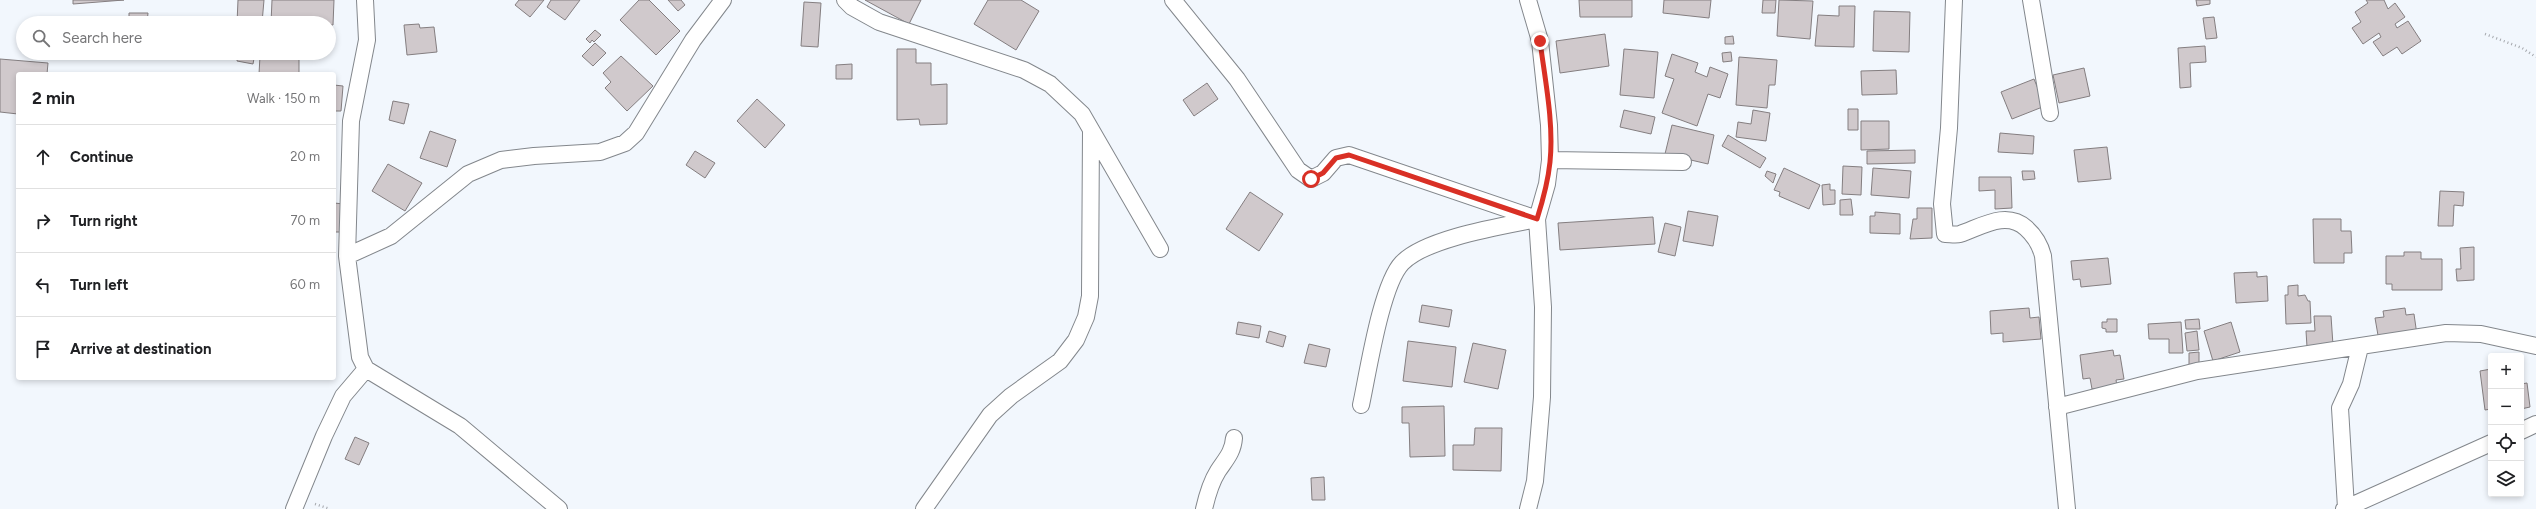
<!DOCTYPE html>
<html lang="en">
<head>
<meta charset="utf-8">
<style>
  body { margin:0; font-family:Figtree,sans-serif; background:#f2f2f2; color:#202124 }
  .controls { position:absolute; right:12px; bottom:12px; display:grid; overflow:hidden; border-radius:4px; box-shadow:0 2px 6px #0003 }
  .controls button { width:36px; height:36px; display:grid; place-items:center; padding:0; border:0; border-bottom:1px solid #e0e0e0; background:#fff; color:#202124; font:20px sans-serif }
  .stop { position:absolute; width:12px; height:12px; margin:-9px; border:3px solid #d93025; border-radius:50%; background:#fff }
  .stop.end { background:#d93025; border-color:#fff; box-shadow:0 1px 4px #0008 }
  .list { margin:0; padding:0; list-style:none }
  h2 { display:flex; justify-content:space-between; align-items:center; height:52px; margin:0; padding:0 16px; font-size:17px }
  h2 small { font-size:13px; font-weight:400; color:#757577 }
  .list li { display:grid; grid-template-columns:26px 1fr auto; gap:12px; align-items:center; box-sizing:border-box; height:64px; padding:0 16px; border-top:1px solid #e0e0e0 }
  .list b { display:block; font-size:15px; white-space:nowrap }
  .list em { font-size:13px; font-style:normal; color:#757577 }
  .icon { flex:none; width:22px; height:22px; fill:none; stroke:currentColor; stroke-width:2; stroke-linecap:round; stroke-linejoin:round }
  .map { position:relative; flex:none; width:2536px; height:509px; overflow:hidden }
  .search { position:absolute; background:#fff; box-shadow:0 2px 6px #0003; left:16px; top:16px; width:320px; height:44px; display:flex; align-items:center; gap:10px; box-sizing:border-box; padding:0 14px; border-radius:22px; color:#757577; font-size:15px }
  .panel { position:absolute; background:#fff; box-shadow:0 2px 6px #0003; left:16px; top:72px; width:320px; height:308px; border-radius:4px }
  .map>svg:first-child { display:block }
</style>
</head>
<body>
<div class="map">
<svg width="2536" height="509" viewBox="0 0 2536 509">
  <rect width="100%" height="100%" fill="#f2f7fd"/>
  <!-- building -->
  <path fill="#d0c9cc" stroke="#847e80" d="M73,0H124L73,4Z
    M238,0H264L262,23H237Z
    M272,0H334L333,25H329V23H271Z
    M519,0H544L530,17L515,5Z
    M551,0H580L565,20L547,7Z
    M639,0H649L680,31L656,55L620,20Z
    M668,0H681L685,5L678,11Z
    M865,0H921L909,24Z
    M988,0H1021L1039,11L1016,50L974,24Z
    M1579,0H1632V17H1580Z
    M1664,0H1711L1709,18L1663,13Z
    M1763,0H1776L1775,13H1762Z
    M1779,0L1813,1L1810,39L1777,36Z
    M2196,0H2210V4L2197,6Z
    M2366,0H2384L2388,9L2395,3L2405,17L2395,24L2397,28L2408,21L2421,41L2402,54L2397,47L2383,56L2373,42L2381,37L2379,33L2363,44L2352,28L2361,22L2355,12L2368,3Z
    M804,2L821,3L818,47L801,46Z
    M1839,6H1855L1854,47L1815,46L1818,15L1839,16Z
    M1874,11L1910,12L1909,52L1873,51Z
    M129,13H148L147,23H129Z
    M2214,17L2217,38L2206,39L2203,18Z
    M419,24L420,28L434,27L437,52L407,55L404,25Z
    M595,30L601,35L594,42L592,40L590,43L586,39Z
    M1605,34L1609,66L1560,73L1556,41Z
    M1733,36L1734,44H1725V37Z
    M595,43L606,53L593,66L582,56Z
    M2205,46L2206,62L2190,63L2191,87L2180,88L2178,48Z
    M897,49H916V63H931V85L947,84V124L920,125L919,119L897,120Z
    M1624,49L1658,52L1654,98L1620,95Z
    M1731,52L1732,61L1723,62L1722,53Z
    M238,53H255L253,64L237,61Z
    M1672,54L1698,63L1695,72L1707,77L1710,67L1728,74L1720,98L1708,94L1697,126L1662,113L1674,79L1665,76Z
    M260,56L299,58V74H259Z
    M621,56L653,86L627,111L605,88L611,82L603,73Z
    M1739,57L1777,60L1775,85H1769L1767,108L1736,105Z
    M0,59L48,63L47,74H18V114L0,112Z
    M852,64V79H836V65Z
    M2084,68L2090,96L2059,103L2053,75Z
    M1896,70L1897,94L1862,95L1861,71Z
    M2034,79L2045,106L2012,119L2001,92Z
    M1207,83L1218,99L1194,116L1183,100Z
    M334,85L343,86L341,111H334Z
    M757,99L785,125L765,148L737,121Z
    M393,101L409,104L404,124L389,120Z
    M1848,109H1858V130H1848Z
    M1624,110L1655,117L1651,134L1620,127Z
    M1753,110L1770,113L1766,141L1736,137L1738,122L1751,124Z
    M1861,121H1889V149L1861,150Z
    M1672,125L1714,135L1708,164L1665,154Z
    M430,131L456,140L447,167L420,158Z
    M2000,133L2034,136L2033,154L1998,152Z
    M1728,135L1766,158L1760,168L1722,146Z
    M2107,147L2111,179L2078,182L2074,150Z
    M1915,150V163L1867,164V151Z
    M695,151L715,163L705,178L686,165Z
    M388,164L422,183L405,211L372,191Z
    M1843,166L1862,167L1861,195L1842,194Z
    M1784,168L1820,185L1809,209L1779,196L1780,192L1774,190Z
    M1873,168L1911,171L1909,198L1871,195Z
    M1767,171L1776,174L1773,183L1765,176Z
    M2022,171H2034L2035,179L2023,180Z
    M1979,177H2011L2012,208L1995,209V190L1979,191Z
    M1830,184V190H1835V204L1823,205L1822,185Z
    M2440,191L2464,192L2463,206L2454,205L2453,226H2438Z
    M1250,192L1283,214L1259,251L1226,229Z
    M1851,199L1853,215H1840V200Z
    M334,203L344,204L343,232H334Z
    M1917,208H1932V238L1910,239L1913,219H1917Z
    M1688,211L1718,216L1713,246L1683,241Z
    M1875,212L1900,214V234L1870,233V216H1875Z
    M1653,217L1655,244L1560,250L1558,223Z
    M2313,219H2341V231H2351L2352,253H2344V263H2314Z
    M1665,223L1681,227L1675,256L1658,252Z
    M2474,247V280L2457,281L2456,269H2461L2460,248Z
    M2404,252H2421V259H2442V290H2392V284H2386V256H2404Z
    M2108,258L2111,284L2081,287L2080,279L2073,280L2071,261Z
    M2257,272V277L2267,276L2268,301L2236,303L2234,273Z
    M2298,285V296L2305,295L2308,301H2310L2311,323L2286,324L2285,295H2288V286Z
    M1422,305L1452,310L1449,327L1419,322Z
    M2029,308L2030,318L2039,317L2041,339L2003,342V333L1991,334L1990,311Z
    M2405,308L2406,315L2414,314L2417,335L2379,341L2375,318L2384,317L2383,311Z
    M2314,316H2331L2333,345L2307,347L2306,331H2315Z
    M2107,319H2117V332H2106V329L2102,328V322H2107Z
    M2199,319L2200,329H2186L2185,320Z
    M1238,322L1261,326L1259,338L1236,334Z
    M2181,322L2183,353H2169V339H2149L2148,324Z
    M2231,322L2240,352L2213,361L2204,331Z
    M1269,331L1286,336L1283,347L1266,342Z
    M2197,331L2199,350L2187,351L2185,333Z
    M1408,341L1456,347L1452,387L1403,381Z
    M1473,343L1506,350L1498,389L1464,382Z
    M1309,344L1330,349L1326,367L1304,363Z
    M2113,350L2114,356L2120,355L2124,379L2116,380L2117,386L2092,389L2090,378L2083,379L2080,355Z
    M2199,352V364L2189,365V353Z
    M2491,369V409L2485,410L2480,371Z
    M2527,383L2530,407L2521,409V384Z
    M1444,406L1445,456L1410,457L1409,423H1402V407Z
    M1475,428H1502L1501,471L1453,470V445H1474Z
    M355,437L369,443L359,465L345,459Z
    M1324,477L1325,500H1312L1311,478Z"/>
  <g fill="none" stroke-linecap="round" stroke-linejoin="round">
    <!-- street casing -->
    <g stroke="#83878c" stroke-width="18">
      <path id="street" d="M365,0L367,40L351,121L347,256L360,357L366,369L460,426L559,509
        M845,0L852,7L879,22L1024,70L1050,84L1082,114L1160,249
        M1173,0L1237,79L1298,170L1311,179L1323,173L1336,158L1349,155L1537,219
        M1954,0L1949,128L1942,204L1945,234C1950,234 1956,235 1960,234C1981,227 2006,210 2026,228C2035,236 2040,244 2043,256L2067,509
        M2031,0L2050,113
        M1550,160L1683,162
        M347,256L391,236L468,174L501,160L534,156L600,152L625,143L636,133L693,40L723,0
        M1361,405C1368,373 1381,285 1402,263C1426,238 1503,226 1537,219
        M2057,407L2197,371L2446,333L2481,334L2536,346
        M2521,431L2536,424
        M2346,508L2340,408L2351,384L2360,347
        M294,509L324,436L343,396L366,369
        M924,509L990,415L1011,396L1060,361L1076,340L1086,317L1090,296L1091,131
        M1204,509C1207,496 1211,482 1218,471C1226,459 1233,452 1234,438
        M1528,509L1535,481L1542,397L1543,307L1537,219L1547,184L1550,160L1549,125L1540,41L1528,0
        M2344,509L2491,443"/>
    </g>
    <!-- path -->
    <path stroke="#a5a8ad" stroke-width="2.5" stroke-dasharray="1 3" stroke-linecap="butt" d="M2485,34L2522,48L2536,57
      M315,504L330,509"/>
    <!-- street -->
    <use href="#street" stroke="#fff" stroke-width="16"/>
  </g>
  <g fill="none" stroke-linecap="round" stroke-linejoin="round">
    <!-- route -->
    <path stroke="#d93025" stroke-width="5" d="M1311,179L1323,173L1336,158L1349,155L1537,219C1543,200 1548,182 1550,162C1554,123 1545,80 1540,41"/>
  </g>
</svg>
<div class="controls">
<button>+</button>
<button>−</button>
<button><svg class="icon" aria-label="locate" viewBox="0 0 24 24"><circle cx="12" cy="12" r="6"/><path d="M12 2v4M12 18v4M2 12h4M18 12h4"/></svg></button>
<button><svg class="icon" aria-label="layers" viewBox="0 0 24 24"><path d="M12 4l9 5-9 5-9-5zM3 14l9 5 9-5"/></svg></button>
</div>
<div class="stop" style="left:1311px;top:179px"></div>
<div class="stop end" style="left:1540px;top:41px"></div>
<div class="search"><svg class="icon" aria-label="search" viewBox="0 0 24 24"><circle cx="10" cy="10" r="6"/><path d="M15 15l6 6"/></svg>Search here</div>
<section class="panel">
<h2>2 min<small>Walk · 150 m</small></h2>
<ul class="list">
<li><svg class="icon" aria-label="ahead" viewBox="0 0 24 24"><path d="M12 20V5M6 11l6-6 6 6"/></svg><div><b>Continue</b></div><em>20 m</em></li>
<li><svg class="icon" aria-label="right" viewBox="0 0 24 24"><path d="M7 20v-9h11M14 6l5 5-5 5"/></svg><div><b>Turn right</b></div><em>70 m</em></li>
<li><svg class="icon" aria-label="left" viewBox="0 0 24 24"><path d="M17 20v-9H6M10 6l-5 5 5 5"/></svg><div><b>Turn left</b></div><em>60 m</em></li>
<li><svg class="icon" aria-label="arrive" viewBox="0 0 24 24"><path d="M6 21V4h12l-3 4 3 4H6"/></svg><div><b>Arrive at destination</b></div></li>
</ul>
</section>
</div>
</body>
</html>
